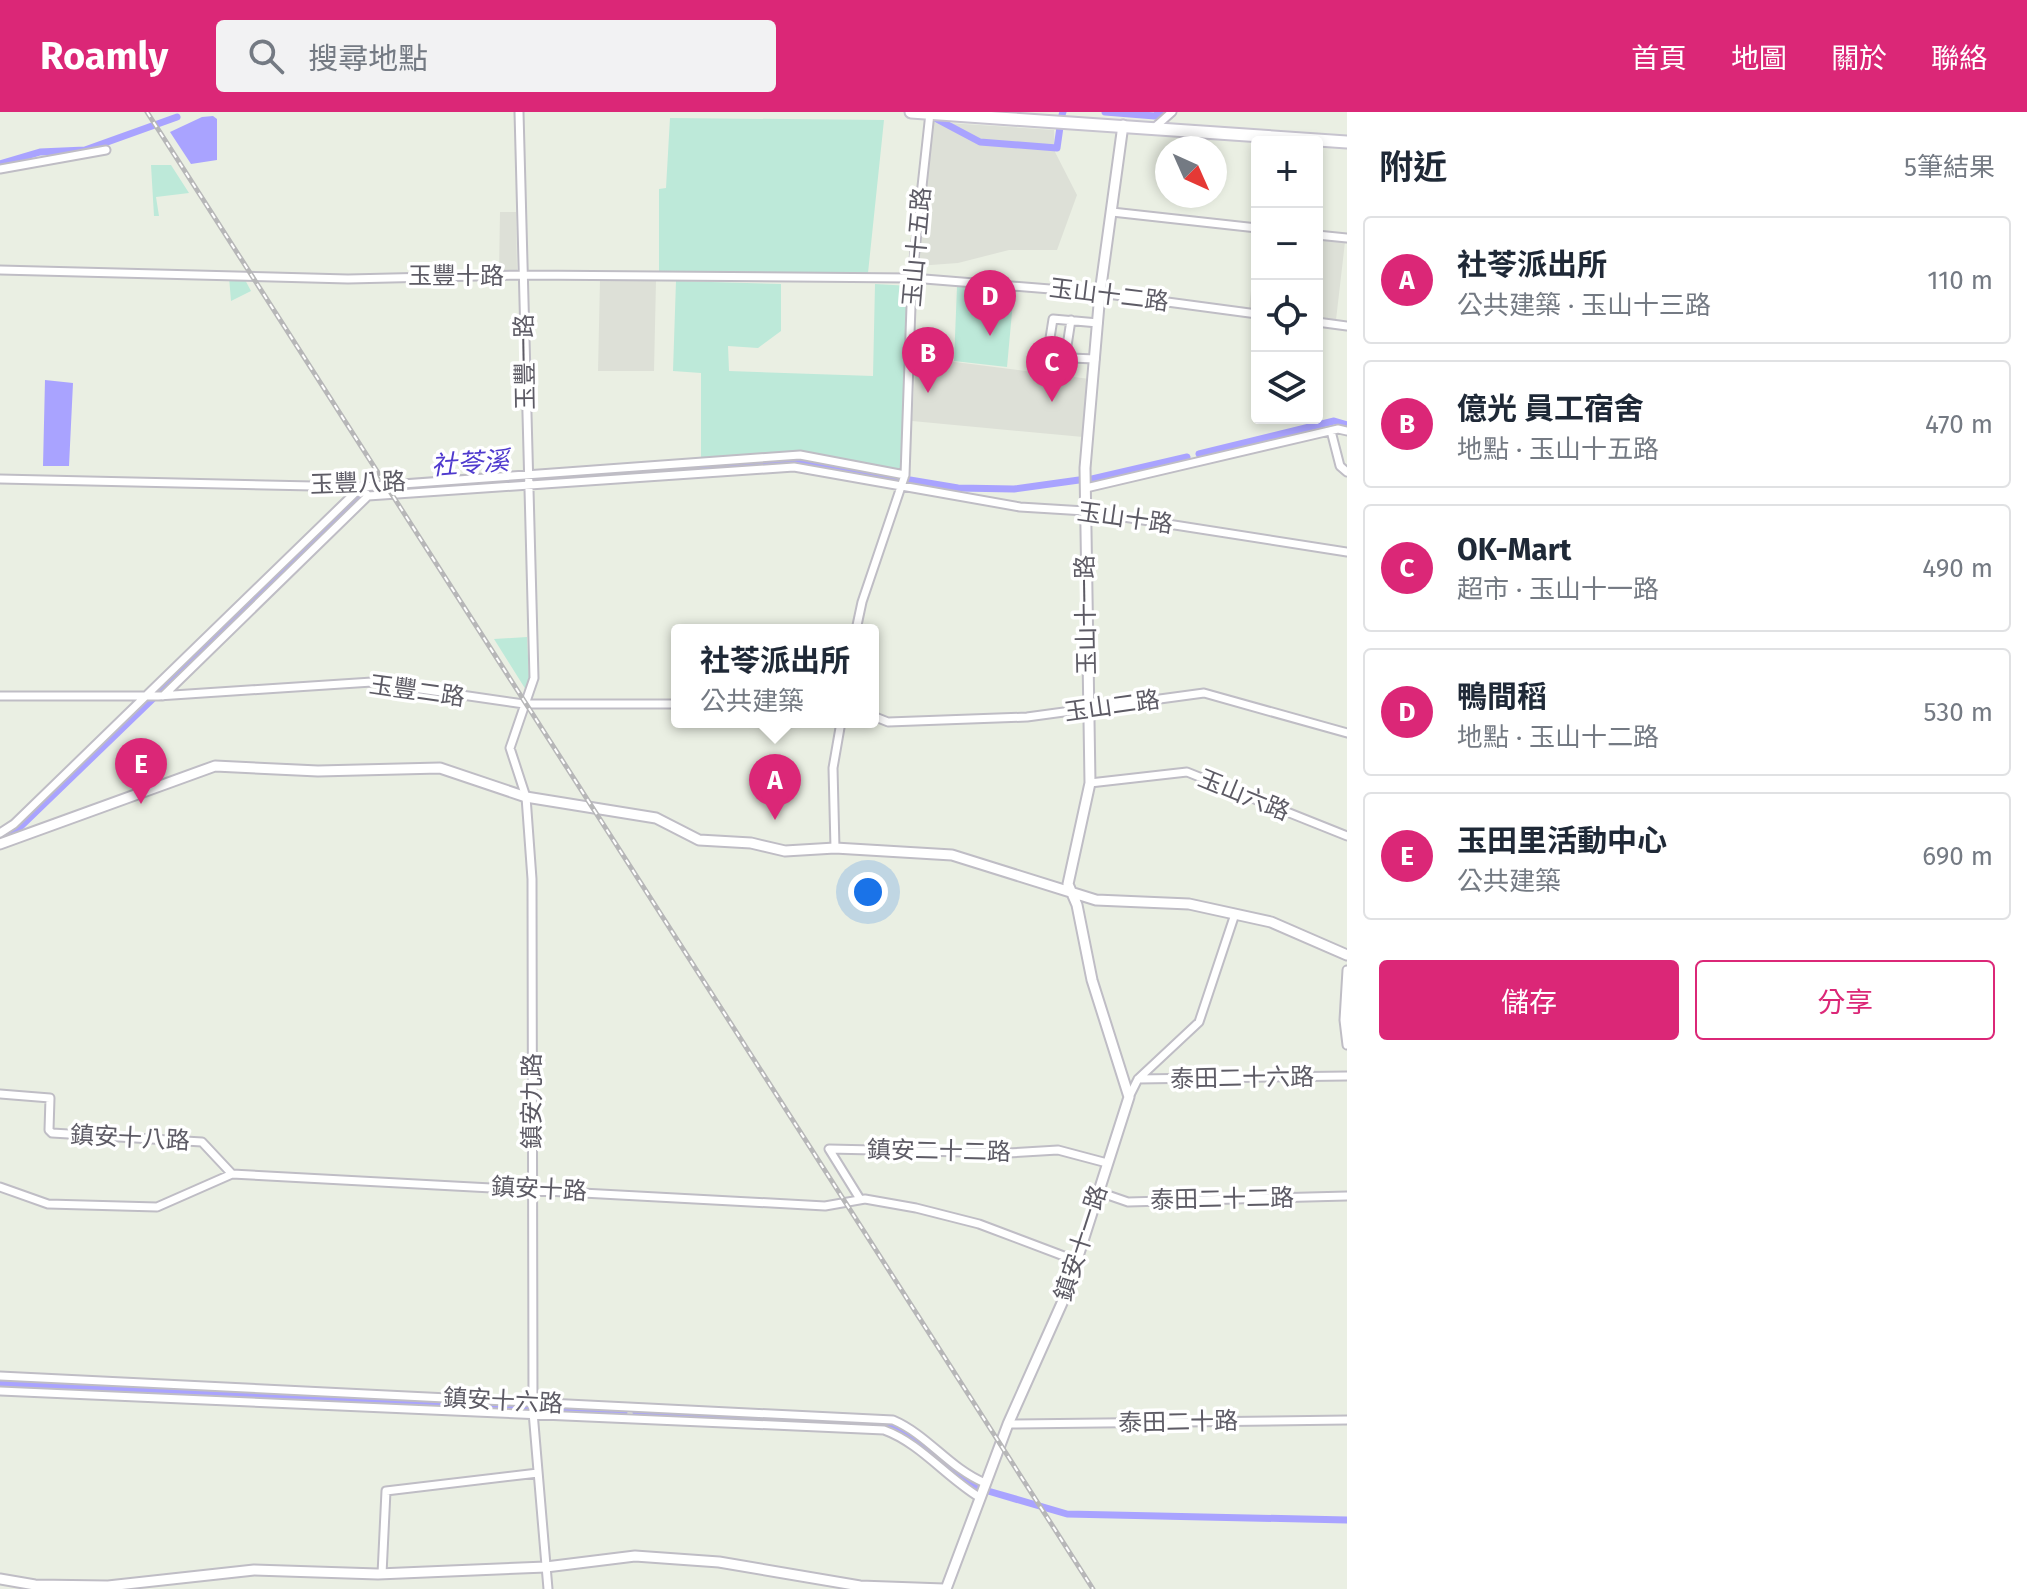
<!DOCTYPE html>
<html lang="zh-TW">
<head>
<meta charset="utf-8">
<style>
  body { margin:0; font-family:"Fira Sans","Noto Sans TC",sans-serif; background:#f2f2f3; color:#1f2937 }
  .controls { position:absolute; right:24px; top:24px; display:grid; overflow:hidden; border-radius:8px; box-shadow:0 4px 12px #0003 }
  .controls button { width:72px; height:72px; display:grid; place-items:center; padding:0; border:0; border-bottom:2px solid #e0e1e3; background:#fff; color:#1f2937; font:40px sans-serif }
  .compass { position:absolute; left:1155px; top:24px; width:72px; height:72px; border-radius:50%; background:#fff; box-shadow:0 4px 12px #0003; rotate:135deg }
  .you { position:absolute; left:868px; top:780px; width:28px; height:28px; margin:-20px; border:6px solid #fff; border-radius:50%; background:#1a73e8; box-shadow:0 0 0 12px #1a73e833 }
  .badge { display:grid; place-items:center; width:52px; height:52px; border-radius:50%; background:#db2777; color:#fff; font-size:26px; font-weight:700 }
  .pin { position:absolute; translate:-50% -66px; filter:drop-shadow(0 2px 4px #0008) }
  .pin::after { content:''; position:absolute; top:42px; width:28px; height:24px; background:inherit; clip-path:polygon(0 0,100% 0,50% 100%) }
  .popup { position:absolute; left:671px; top:512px; width:208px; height:104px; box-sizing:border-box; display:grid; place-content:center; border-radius:8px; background:#fff; filter:drop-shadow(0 2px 6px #0005); font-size:26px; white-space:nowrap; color:#747a83 }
  .popup b { font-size:30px; color:#1f2937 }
  .popup::after { content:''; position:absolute; left:50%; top:100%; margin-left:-16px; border:16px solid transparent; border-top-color:#fff }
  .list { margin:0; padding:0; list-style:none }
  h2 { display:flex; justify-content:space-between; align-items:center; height:104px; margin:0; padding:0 32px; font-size:34px }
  h2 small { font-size:26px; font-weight:400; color:#747a83 }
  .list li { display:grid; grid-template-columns:52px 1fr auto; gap:24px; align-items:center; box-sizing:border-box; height:128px; margin:0 16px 16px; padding:0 16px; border:2px solid #e0e1e3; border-radius:8px }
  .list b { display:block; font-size:30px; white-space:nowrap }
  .list p { margin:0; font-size:26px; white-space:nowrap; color:#747a83 }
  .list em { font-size:26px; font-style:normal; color:#747a83 }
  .actions { display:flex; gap:16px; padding:24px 32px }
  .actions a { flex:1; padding:18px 0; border:2px solid #db2777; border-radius:8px; text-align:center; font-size:28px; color:#db2777 }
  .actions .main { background:#db2777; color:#fff }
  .icon { flex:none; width:44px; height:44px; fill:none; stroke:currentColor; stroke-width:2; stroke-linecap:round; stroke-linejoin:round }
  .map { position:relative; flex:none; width:1347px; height:1477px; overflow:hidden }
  header { display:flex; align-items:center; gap:48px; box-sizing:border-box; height:112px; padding:0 40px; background:#db2777; color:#fff }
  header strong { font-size:38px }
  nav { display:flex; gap:44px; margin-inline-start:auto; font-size:28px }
  .search { width:560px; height:72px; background:#f2f2f3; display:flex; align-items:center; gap:20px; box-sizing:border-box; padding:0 28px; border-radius:8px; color:#747a83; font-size:30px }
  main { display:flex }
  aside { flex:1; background:#fff }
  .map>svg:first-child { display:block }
</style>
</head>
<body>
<header>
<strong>Roamly</strong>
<div class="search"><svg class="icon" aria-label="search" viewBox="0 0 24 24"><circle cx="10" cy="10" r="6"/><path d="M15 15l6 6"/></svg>搜尋地點</div>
<nav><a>首頁</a><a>地圖</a><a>關於</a><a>聯絡</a></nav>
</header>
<main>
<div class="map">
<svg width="1347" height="1477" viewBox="0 0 1347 1477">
  <rect width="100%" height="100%" fill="#eaefe3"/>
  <!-- industrial -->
  <path fill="#dde0d7" d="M933,10L1054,18L1055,40L1077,83L1057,138H1009L958,151L917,154Z
    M500,100H516L517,160L499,162Z
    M1257,126V197L1249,196Z
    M1317,126L1345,130L1336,208L1317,205Z
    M600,168L656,169L654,259H598Z
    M916,245L1090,267L1083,325L912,309Z"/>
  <!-- green -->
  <path fill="#bde9d9" d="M670,6L884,8L868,161L659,160V77L666,76Z
    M151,53H171L189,81L156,85L159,104H154Z
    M243,164L251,179L231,189L229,165Z
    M676,169L781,172V219L758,236L728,234L729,259L873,264L875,172L911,174L902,358L800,340L701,346V261L673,259Z
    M957,175L1014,178L1007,255L954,249Z
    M527,525L529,565L526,578L494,527Z"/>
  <!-- water -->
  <path fill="#a9a3ff" d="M213,4L217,7V48L191,52L170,20L202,5Z
    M45,268L73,271L69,354H43Z"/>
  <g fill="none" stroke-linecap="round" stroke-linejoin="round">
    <!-- canal -->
    <path stroke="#a9a3ff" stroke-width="7" d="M1105,0L1155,4L1160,0
      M1062,3L1063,0
      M931,4L980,30L1057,36L1060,15
      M0,52L40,40L85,38L177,5
      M1199,342L1334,309L1347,313
      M1092,367L1187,345
      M450,372L796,349L958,376L1014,377L1079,368
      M0,726L17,718L370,377
      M0,1271L624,1300
      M636,1300L887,1312C922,1322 942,1360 976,1374
      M988,1379L1067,1402L1347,1408"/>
    <!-- minor casing -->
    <g stroke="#bfbdc5" stroke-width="11">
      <path id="minor" d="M519,0L534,566L510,636L526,685L532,767L533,1300L548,1477
        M1155,15L1172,0
        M0,57L106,38
        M1112,100L1257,116
        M1317,123L1347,126
        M0,158L348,167L524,163L912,166L1100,181L1257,202
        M1317,210L1347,214
        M1065,247L1071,208
        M1095,247L1047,245L1053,207L1098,211
        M1331,319L1340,354L1347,360
        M0,367L361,375L800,343L905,363
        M1086,376L1338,317L1347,319
        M856,518L862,490L905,363L912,166L930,1
        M0,584H158L372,570L524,592H677
        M163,584L368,384L794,355L1020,395L1085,399L1347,440
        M873,604L888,610L1027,605L1204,581L1347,621
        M1090,671L1187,660L1347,724
        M0,721L14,712L361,375L368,384
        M835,736L833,656L841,610
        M1347,858L1344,908L1347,933
        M1138,967L1347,964
        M0,982L50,986L49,1018L52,1021L202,1030L232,1062
        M1129,985L1138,967L1199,910L1235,802
        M0,1075L48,1092L157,1095L232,1062L825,1094L865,1087L916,1096L979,1112L1077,1149
        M1099,1080L1128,1090L1347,1084
        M860,1087L829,1037L1008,1041L1058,1038L1107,1051
        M0,1264L893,1308C928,1323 949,1356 985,1371
        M0,1279L884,1318C920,1331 946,1365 979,1385
        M1008,1312L1347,1308
        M382,1462L386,1379L538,1361"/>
    </g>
    <!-- tertiary casing -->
    <g stroke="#bfbdc5" stroke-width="13">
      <path id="tertiary" d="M0,732L215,654L318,659L440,656L526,685L656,706L699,728L751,731L785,739L835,736L952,743L1096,788L1189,792L1271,810L1347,843
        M0,1467L35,1473L108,1474L254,1458L378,1462L546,1455L635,1444L719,1450L860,1474L944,1477
        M946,1477L1008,1312L1066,1182L1129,985L1092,868L1077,793L1068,772L1090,671L1085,356L1100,181L1123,13"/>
    </g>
    <!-- secondary casing -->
    <g stroke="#c7c4cf" stroke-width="15">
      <path id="secondary" d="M911,0L1347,30"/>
    </g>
    <!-- minor -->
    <use href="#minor" stroke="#fff" stroke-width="7"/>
    <!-- tertiary -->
    <use href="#tertiary" stroke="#fff" stroke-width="9"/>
    <!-- secondary -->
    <use href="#secondary" stroke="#fff" stroke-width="11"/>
    <!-- rail casing -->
    <g stroke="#b7b7b8" stroke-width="5">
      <path id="rail" d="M147,0L1093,1477"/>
    </g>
    <!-- rail -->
    <use href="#rail" stroke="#fff" stroke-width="2" stroke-dasharray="6" stroke-linecap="butt"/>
  </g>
  <g text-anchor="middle" stroke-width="7" stroke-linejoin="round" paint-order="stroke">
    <!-- street labels -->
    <g font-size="24" fill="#5d5b65" stroke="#fff">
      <text transform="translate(917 135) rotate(-85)" y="8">玉山十五路</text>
      <text x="456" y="172">玉豐十路</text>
      <text transform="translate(1109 183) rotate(7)" y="8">玉山十二路</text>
      <text transform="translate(525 250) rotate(-91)" y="8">玉豐一路</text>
      <text transform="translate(358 371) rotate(-2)" y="8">玉豐八路</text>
      <text transform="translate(1125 406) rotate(8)" y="8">玉山十路</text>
      <text transform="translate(1086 503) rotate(-91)" y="8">玉山十一路</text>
      <text transform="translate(417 579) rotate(8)" y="8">玉豐二路</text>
      <text transform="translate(1112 594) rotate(-8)" y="8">玉山二路</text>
      <text transform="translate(1244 683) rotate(22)" y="8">玉山六路</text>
      <text transform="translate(1242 966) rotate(-1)" y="8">泰田二十六路</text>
      <text transform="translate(532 989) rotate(-90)" y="8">鎮安九路</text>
      <text transform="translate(130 1026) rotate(3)" y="8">鎮安十八路</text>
      <text transform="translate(939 1039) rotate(1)" y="8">鎮安二十二路</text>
      <text transform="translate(539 1077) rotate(3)" y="8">鎮安十路</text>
      <text transform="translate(1222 1087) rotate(-1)" y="8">泰田二十二路</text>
      <text transform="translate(1081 1131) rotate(-72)" y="8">鎮安十一路</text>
      <text transform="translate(503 1289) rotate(3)" y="8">鎮安十六路</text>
      <text transform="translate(1178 1310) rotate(-1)" y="8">泰田二十路</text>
    </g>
    <!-- water labels -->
    <g font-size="26" font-style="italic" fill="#4f3ace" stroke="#fff">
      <text transform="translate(470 351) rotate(-4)" y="9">社苓溪</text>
    </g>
  </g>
</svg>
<div class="controls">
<button>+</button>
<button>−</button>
<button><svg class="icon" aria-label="locate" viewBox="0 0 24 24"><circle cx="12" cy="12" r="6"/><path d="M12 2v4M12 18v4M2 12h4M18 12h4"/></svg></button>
<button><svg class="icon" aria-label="layers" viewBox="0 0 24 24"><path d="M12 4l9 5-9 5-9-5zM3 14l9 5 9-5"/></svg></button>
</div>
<svg class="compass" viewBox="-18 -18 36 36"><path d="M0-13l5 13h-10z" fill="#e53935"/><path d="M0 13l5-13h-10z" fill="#747a83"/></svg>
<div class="you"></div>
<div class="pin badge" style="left:775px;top:708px">A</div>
<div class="popup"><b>社苓派出所</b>公共建築</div>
<div class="pin badge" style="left:928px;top:281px">B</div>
<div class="pin badge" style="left:1052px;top:290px">C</div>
<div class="pin badge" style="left:990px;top:224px">D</div>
<div class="pin badge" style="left:141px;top:692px">E</div>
</div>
<aside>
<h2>附近<small>5筆結果</small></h2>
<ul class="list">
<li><span class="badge">A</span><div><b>社苓派出所</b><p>公共建築 · 玉山十三路</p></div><em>110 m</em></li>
<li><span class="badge">B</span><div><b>億光 員工宿舍</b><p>地點 · 玉山十五路</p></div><em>470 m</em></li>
<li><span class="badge">C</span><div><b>OK-Mart</b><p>超市 · 玉山十一路</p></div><em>490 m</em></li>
<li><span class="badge">D</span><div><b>鴨間稻</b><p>地點 · 玉山十二路</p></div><em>530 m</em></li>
<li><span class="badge">E</span><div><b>玉田里活動中心</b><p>公共建築</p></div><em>690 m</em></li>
</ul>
<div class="actions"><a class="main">儲存</a><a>分享</a></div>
</aside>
</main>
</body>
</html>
